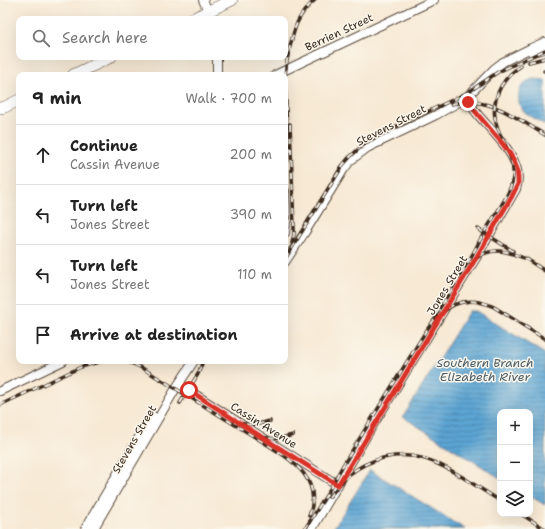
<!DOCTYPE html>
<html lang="en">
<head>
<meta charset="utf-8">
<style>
  body { margin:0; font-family:"Shantell Sans",sans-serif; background:#f2f2f2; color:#222 }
  .controls { position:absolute; right:12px; bottom:12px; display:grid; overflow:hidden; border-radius:8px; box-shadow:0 4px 16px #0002 }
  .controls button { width:36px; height:36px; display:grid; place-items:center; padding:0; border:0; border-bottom:1px solid #e0e0e0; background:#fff; color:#222; font:20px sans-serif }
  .stop { position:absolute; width:12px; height:12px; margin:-9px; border:3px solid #d93025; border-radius:50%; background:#fff }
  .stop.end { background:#d93025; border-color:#fff; box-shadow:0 1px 4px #0008 }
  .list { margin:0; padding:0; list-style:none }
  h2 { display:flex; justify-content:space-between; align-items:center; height:52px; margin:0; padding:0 16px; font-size:17px }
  h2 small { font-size:13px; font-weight:400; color:#767676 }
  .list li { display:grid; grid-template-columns:26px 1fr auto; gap:12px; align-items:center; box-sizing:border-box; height:60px; padding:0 16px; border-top:1px solid #e0e0e0 }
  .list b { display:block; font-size:15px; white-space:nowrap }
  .list p { margin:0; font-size:13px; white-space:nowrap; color:#767676 }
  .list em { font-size:13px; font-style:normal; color:#767676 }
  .icon { flex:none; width:22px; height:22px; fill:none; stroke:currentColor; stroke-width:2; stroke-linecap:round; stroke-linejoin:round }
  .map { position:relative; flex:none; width:545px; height:529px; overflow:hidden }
  .search { position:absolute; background:#fff; box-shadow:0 4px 16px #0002; left:16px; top:16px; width:272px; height:44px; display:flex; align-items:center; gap:10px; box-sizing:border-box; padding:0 14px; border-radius:8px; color:#767676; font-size:15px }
  .panel { position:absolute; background:#fff; box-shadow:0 4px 16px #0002; left:16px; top:72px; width:272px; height:292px; border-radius:8px }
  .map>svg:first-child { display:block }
</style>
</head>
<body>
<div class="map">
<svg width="545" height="529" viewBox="0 0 545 529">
  <defs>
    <pattern id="water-rules" width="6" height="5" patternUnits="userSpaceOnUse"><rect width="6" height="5" fill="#5ca4d3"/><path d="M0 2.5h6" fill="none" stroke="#4d86ab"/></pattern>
  </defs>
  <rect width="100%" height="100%" fill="#fbf7ec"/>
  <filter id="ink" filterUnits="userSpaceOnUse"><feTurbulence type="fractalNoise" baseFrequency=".025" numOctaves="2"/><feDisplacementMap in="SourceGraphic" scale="8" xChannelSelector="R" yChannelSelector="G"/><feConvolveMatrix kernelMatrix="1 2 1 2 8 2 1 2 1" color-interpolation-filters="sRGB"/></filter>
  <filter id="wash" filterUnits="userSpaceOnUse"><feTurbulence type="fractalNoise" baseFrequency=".012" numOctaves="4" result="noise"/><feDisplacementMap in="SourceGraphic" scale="16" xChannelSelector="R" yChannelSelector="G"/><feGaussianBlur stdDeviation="0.9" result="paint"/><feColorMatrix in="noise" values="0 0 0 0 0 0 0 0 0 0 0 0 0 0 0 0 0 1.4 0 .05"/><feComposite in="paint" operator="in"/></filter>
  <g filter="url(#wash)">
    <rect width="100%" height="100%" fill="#f7e9d4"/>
    <!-- water -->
    <path fill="url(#water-rules)" stroke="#4c6778" d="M532,79H537L545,80V125C539,121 531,118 526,113C516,106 516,89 526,82C528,81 530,80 532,79Z
      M469,311H476L545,354V505L530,496V412H500V478L403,417Z
      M370,470L465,529H333Z"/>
  </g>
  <g filter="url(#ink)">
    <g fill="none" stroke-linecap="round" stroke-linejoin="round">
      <!-- minor casing -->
      <g stroke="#574739" stroke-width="10">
        <path id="minor" d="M203,0L208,11
          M532,52L545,49
          M217,57V75
          M275,75L434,0
          M285,191L286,222L285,233
          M285,262L305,232L344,169L351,160L367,148L436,115L466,98L494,69L503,62L531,48L545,42
          M179,384L241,424L338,485
          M0,391L63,361
          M85,529L152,415
          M96,529L94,528L176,388L194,361
          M312,529L367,435L476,258L516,189C526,161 495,135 479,116C474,110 470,104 466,98"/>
      </g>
      <!-- major casing -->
      <g stroke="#574739" stroke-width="12">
        <path id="major" d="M192,19L232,0
          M73,75L111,57
          M0,108L5,107L19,100"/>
      </g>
      <!-- minor -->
      <use href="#minor" stroke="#fff" stroke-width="8"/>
      <!-- major -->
      <use href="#major" stroke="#fff" stroke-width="11"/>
      <!-- rail casing -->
      <g stroke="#3b2a1e" stroke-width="3.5">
        <path id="rail" d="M529,62L545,58
          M544,71H545
          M285,76C286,67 287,59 289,51C294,29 297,15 315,0
          M285,81L287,131
          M451,104C490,96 513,116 545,135
          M290,124L294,227V234L292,243
          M478,229L513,251
          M525,258L545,271
          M285,259L343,165C353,153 363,144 376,136L467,93L498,72L545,50
          M470,263C489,245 507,250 528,260
          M436,314C447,297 458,280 468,262C474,253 478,243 484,233C493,217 511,195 513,177C515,159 504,145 498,129C488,104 500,79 521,66
          M123,361L131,363L142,368L268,445C294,461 323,481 309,516
          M180,403L198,374L203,361
          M0,405L81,367L102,361
          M234,422C247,426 258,425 270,421
          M257,436C270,440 281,439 293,435
          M329,497C336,489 342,481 350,474C360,466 371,461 383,458C415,450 437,462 464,478C476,486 488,493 500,501
          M521,514L545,529
          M305,529L327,494L342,467L426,331C443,306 464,293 494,307L545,339"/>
      </g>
      <!-- rail -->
      <use href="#rail" stroke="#fbf7ec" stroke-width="2" stroke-dasharray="6" stroke-linecap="butt"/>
    </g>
  </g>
  <g fill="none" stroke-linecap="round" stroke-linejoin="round" filter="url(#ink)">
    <!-- route -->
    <path stroke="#d93025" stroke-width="5" d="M189,390L241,424L338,485L476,258L512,196L518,184V178L517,169L513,159L508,151L502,143L479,116L468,102"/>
  </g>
  <g text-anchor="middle" stroke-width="3" stroke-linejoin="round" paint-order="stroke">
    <!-- street labels -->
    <g font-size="11" fill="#3b2a1e" stroke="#fbf7ec">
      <text transform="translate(339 32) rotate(-25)" y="4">Berrien Street</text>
      <text transform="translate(391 125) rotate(-27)" y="4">Stevens Street</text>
      <text transform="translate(447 285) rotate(-59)" y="4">Jones Street</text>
      <text transform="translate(264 425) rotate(32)" y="4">Cassin Avenue</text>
      <text transform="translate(134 439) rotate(-60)" y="4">Stevens Street</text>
    </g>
    <!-- water labels -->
    <g font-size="12" font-style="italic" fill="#485b66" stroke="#fbf7ec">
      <text x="485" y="367">Southern Branch<tspan x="485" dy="14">Elizabeth River</tspan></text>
    </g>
  </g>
</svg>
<div class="controls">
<button>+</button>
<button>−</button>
<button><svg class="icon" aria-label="layers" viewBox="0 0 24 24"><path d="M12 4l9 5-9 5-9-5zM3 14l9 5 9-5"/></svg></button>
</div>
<div class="stop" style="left:189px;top:390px"></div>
<div class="stop end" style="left:468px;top:102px"></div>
<div class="search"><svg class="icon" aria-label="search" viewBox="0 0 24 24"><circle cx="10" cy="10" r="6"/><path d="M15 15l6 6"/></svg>Search here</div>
<section class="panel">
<h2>9 min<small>Walk · 700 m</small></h2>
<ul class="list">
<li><svg class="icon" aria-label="ahead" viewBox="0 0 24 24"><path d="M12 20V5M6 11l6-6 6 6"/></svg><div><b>Continue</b><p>Cassin Avenue</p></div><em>200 m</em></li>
<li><svg class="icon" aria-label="left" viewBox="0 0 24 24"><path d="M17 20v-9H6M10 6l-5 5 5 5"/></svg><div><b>Turn left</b><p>Jones Street</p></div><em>390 m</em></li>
<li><svg class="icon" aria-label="left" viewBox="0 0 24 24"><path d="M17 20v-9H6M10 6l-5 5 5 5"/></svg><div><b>Turn left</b><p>Jones Street</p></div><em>110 m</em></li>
<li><svg class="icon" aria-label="arrive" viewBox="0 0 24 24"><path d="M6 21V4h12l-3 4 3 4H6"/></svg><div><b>Arrive at destination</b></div></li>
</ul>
</section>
</div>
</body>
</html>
